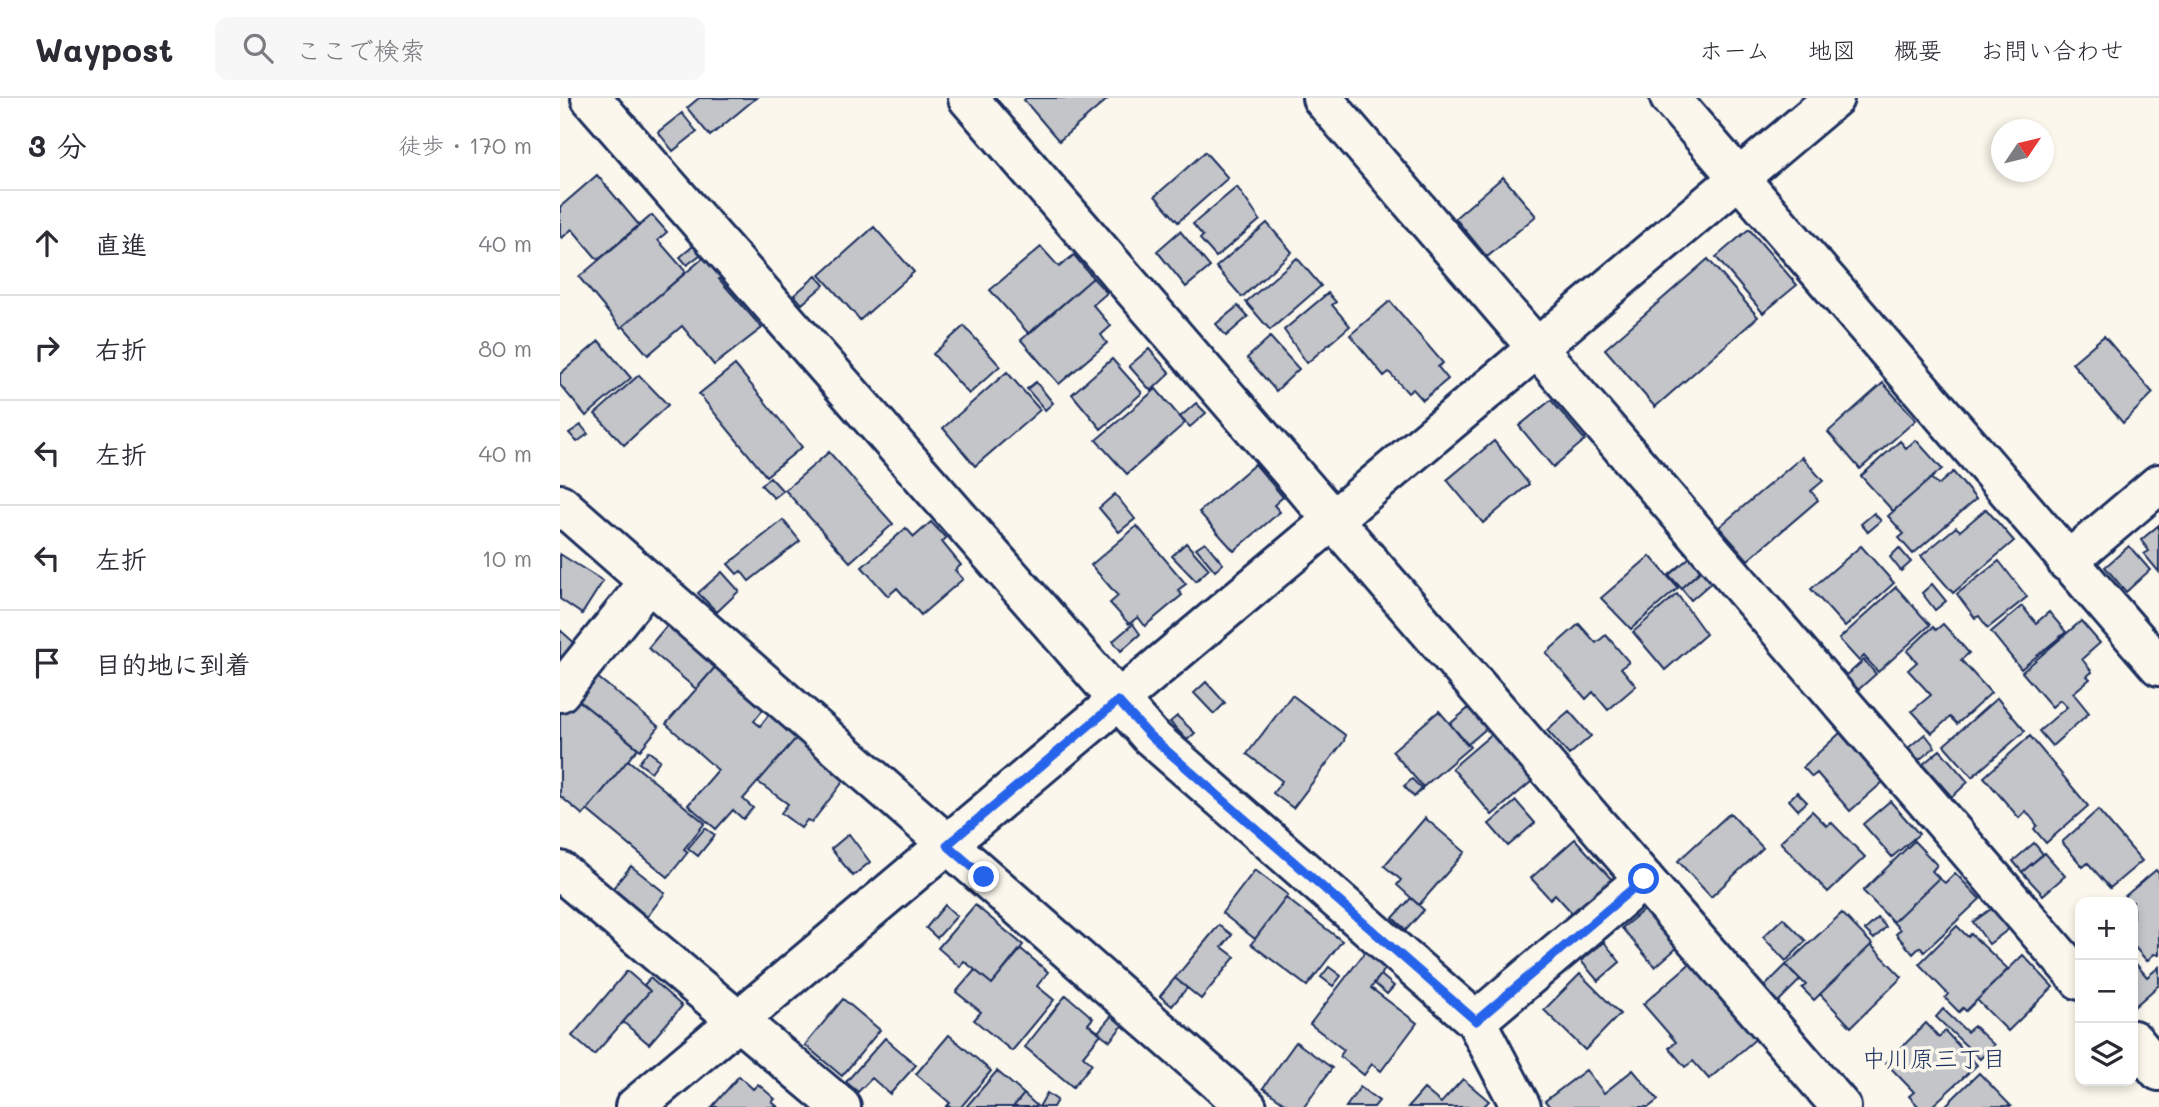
<!DOCTYPE html>
<html lang="ja">
<head>
<meta charset="utf-8">
<style>
  body { margin:0; font-family:Mali,"Klee One",sans-serif; background:#f7f7f7; color:#2b2b33 }
  .controls { position:absolute; right:21px; bottom:21px; display:grid; overflow:hidden; border-radius:14px; box-shadow:0 4px 10px #0003 }
  .controls button { width:63px; height:63px; display:grid; place-items:center; padding:0; border:0; border-bottom:2px solid #e1e1e2; background:#fff; color:#2b2b33; font:35px sans-serif }
  .compass { position:absolute; left:1431px; top:21px; width:63px; height:63px; border-radius:50%; background:#fff; box-shadow:0 4px 10px #0003; rotate:55deg }
  .stop { position:absolute; width:21px; height:21px; margin:-16px; border:5px solid #2563eb; border-radius:50%; background:#fff }
  .stop.end { background:#2563eb; border-color:#fff; box-shadow:0 2px 7px #0008 }
  .list { margin:0; padding:0; list-style:none }
  h2 { display:flex; justify-content:space-between; align-items:center; height:91px; margin:0; padding:0 28px; font-size:30px }
  h2 small { font-size:23px; font-weight:400; color:#7c7c81 }
  .list li { display:grid; grid-template-columns:46px 1fr auto; gap:21px; align-items:center; box-sizing:border-box; height:105px; padding:0 28px; border-top:2px solid #e1e1e2 }
  .list b { display:block; font-size:26px; white-space:nowrap }
  .list em { font-size:23px; font-style:normal; color:#7c7c81 }
  .icon { flex:none; width:38px; height:38px; fill:none; stroke:currentColor; stroke-width:2; stroke-linecap:round; stroke-linejoin:round }
  .map { position:relative; flex:none; width:1599px; height:1009px; overflow:hidden }
  header { display:flex; align-items:center; gap:42px; box-sizing:border-box; height:98px; padding:0 35px; background:#fff; border-bottom:2px solid #e1e1e2 }
  header strong { font-size:33px }
  nav { display:flex; gap:38px; margin-inline-start:auto; font-size:24px }
  .search { width:490px; height:63px; background:#f7f7f7; display:flex; align-items:center; gap:18px; box-sizing:border-box; padding:0 24px; border-radius:14px; color:#7c7c81; font-size:26px }
  main { display:flex }
  aside { flex:1; background:#fff }
  .map>svg:first-child { display:block }
</style>
</head>
<body>
<header>
<strong>Waypost</strong>
<div class="search"><svg class="icon" aria-label="search" viewBox="0 0 24 24"><circle cx="10" cy="10" r="6"/><path d="M15 15l6 6"/></svg>ここで検索</div>
<nav><a>ホーム</a><a>地図</a><a>概要</a><a>お問い合わせ</a></nav>
</header>
<main>
<aside>
<h2>3 分<small>徒歩 · 170 m</small></h2>
<ul class="list">
<li><svg class="icon" aria-label="ahead" viewBox="0 0 24 24"><path d="M12 20V5M6 11l6-6 6 6"/></svg><div><b>直進</b></div><em>40 m</em></li>
<li><svg class="icon" aria-label="right" viewBox="0 0 24 24"><path d="M7 20v-9h11M14 6l5 5-5 5"/></svg><div><b>右折</b></div><em>80 m</em></li>
<li><svg class="icon" aria-label="left" viewBox="0 0 24 24"><path d="M17 20v-9H6M10 6l-5 5 5 5"/></svg><div><b>左折</b></div><em>40 m</em></li>
<li><svg class="icon" aria-label="left" viewBox="0 0 24 24"><path d="M17 20v-9H6M10 6l-5 5 5 5"/></svg><div><b>左折</b></div><em>10 m</em></li>
<li><svg class="icon" aria-label="arrive" viewBox="0 0 24 24"><path d="M6 21V4h12l-3 4 3 4H6"/></svg><div><b>目的地に到着</b></div></li>
</ul>
</aside>
<div class="map">
<svg width="1599" height="1009" viewBox="0 0 1599 1009">
  <rect width="100%" height="100%" fill="#fbf7ec"/>
  <filter id="ink" filterUnits="userSpaceOnUse"><feTurbulence type="fractalNoise" baseFrequency=".0143" numOctaves="2"/><feDisplacementMap in="SourceGraphic" scale="14" xChannelSelector="R" yChannelSelector="G"/><feConvolveMatrix kernelMatrix="1 2 1 2 8 2 1 2 1" color-interpolation-filters="sRGB"/></filter>
  <g filter="url(#ink)">
    <!-- building -->
    <path fill="#c3c5c9" stroke="#1b2f5e" stroke-width="2" d="M139,0H196L150,38L127,10Z
      M466,0H549L499,43L464,2Z
      M122,15L137,34L113,53L98,34Z
      M645,54L668,80L618,124L595,98Z
      M37,77L79,127L38,162L12,131L2,140L0,138V109Z
      M943,79L976,118L927,159L895,120Z
      M677,89L700,122L656,159L640,141L643,138L633,126Z
      M92,117L107,134L98,142L126,174L61,230L19,179Z
      M707,125L732,154L682,199L656,169Z
      M314,129L354,174L300,222L260,177Z
      M1189,131L1237,187L1203,215L1156,159Z
      M620,133L650,169L626,189L597,153Z
      M138,144L145,153L127,167L120,159Z
      M481,149L499,169L514,157L533,180L469,236L430,192Z
      M148,156L165,176L159,181L202,230L154,267L122,228L88,257L63,228Z
      M737,160L761,188L710,232L686,204Z
      M1148,161L1198,219L1095,309L1045,251Z
      M256,178L264,187L242,206L234,197Z
      M533,180L547,195L533,207L551,228L541,237L547,245L499,286L461,242Z
      M768,195L776,204L772,207L790,228L747,265L724,232Z
      M830,203L883,265L878,269L888,281L863,302L853,291L848,295L829,274L824,278L790,237Z
      M678,208L688,219L666,238L656,226Z
      M404,228L440,268L409,296L373,256Z
      M1544,238L1593,295L1563,325L1512,265Z
      M710,239L739,271L716,293L687,260Z
      M39,243L71,280L26,318L0,287V276Z
      M589,251L610,275L591,293L569,268Z
      M552,261L582,295L541,331L512,296Z
      M175,267L242,349L206,378L139,296Z
      M447,274L480,312L415,368L383,330Z
      M79,277L108,307L64,347L35,316Z
      M476,284L493,305L485,312L467,291Z
      M1323,285L1356,322L1300,371L1268,334Z
      M596,291L625,325L567,376L536,342Z
      M991,302L1025,342L993,369L959,328Z
      M636,305L646,315L630,329L620,319Z
      M21,327L28,336L17,344L9,335Z
      M1356,342L1382,371L1333,413L1301,378L1340,343L1346,350Z
      M934,343L969,386L923,425L887,382Z
      M269,354L333,426L290,464L225,392Z
      M1242,359L1263,383L1251,393L1258,402L1188,462L1159,429Z
      M695,366L723,399L714,407L720,414L674,453L639,414Z
      M1393,374L1416,401L1353,456L1339,440L1344,436L1328,418L1371,380L1378,387Z
      M210,379L223,393L214,400L201,387Z
      M555,396L575,421L559,434L539,410Z
      M1426,411L1454,443L1393,495L1361,458L1396,429L1400,433Z
      M1314,415L1321,423L1308,434L1301,426Z
      M223,422L240,443L189,483L181,473L177,476L168,466Z
      M371,424L386,440L382,444L401,467L395,472L403,481L361,517L337,490L328,498L302,469L346,430L354,439Z
      M1599,427V474L1584,456L1589,453L1581,442Z
      M577,428L626,486L618,492L622,497L585,528L578,519L569,526L550,505L558,498L531,467Z
      M645,444L663,466L655,473L636,450Z
      M626,445L649,471L636,483L612,458Z
      M1301,448L1334,485L1285,529L1251,491Z
      M1569,448L1590,472L1566,494L1545,469Z
      M1339,450L1351,464L1341,473L1330,459Z
      M0,456L43,483L22,516L0,501Z
      M1090,458L1118,490L1071,531L1041,500Z
      M1130,459L1141,472L1121,490L1109,477Z
      M1439,463L1467,499L1428,530L1419,518L1415,520L1397,496Z
      M1142,472L1152,484L1131,502L1121,490Z
      M162,474L179,493L157,514L138,495Z
      M1372,486L1386,503L1375,512L1362,495Z
      M1336,489L1370,527L1318,574L1304,558L1299,563L1279,541Z
      M1117,496L1146,536L1105,572L1073,534Z
      M1462,508L1476,525L1489,514L1506,534L1461,571L1431,534Z
      M1521,523L1540,545L1522,561L1532,574L1527,578L1530,581L1513,595L1529,615L1492,648L1479,633L1507,609L1500,602L1492,609L1462,574Z
      M109,525L157,567L136,591L88,550Z
      M573,526L580,536L561,553L553,543Z
      M1019,526L1036,545L1046,537L1069,564L1061,570L1076,588L1048,612L1033,594L1026,601L986,555Z
      M1383,526L1409,555L1401,562L1431,595L1397,626L1390,619L1372,635L1352,613L1371,597L1348,572L1357,564L1347,553L1373,529L1376,532Z
      M0,532L17,547L0,567Z
      M1304,562L1316,576L1298,592L1286,578Z
      M157,567L205,609L194,623L200,628L211,614L238,638L183,701L193,710L183,721L173,712L156,731L128,707L158,672L106,626Z
      M31,574L99,629L80,652L12,597Z
      M646,584L665,605L654,616L634,595Z
      M12,597L78,650L23,717L0,698V611Z
      M732,597L785,637L784,643L733,710L713,695L722,683L687,656Z
      M1437,600L1465,633L1412,679L1384,647Z
      M911,608L928,629L907,647L890,626Z
      M879,613L910,649L863,689L832,653Z
      M1009,613L1031,638L1009,657L987,632Z
      M617,618L635,635L627,642L610,624Z
      M933,635L972,683L932,717L892,670Z
      M1280,635L1323,684L1290,713L1257,675L1252,679L1243,669Z
      M1365,636L1375,649L1359,662L1348,650Z
      M238,638L286,680L252,724L247,722L241,730L221,715L228,706L198,684Z
      M1470,638L1528,708L1486,745L1474,731L1477,727L1466,713L1459,720L1424,679Z
      M1380,652L1408,684L1392,699L1363,666Z
      M88,653L100,662L91,674L79,665Z
      M68,662L145,725L124,751L128,754L108,779L27,712Z
      M852,681L862,691L854,699L844,688Z
      M1237,694L1247,704L1238,712L1229,702Z
      M956,703L975,725L948,748L929,726Z
      M1330,703L1359,736L1332,759L1303,726Z
      M1538,712L1582,763L1550,790L1528,765L1523,769L1502,744Z
      M1252,713L1267,728L1271,724L1305,759L1268,794L1220,744Z
      M1170,715L1203,750L1151,799L1118,763Z
      M865,720L905,754L859,807L837,787L841,782L824,768Z
      M145,730L155,737L138,758L128,750Z
      M289,736L310,764L293,778L271,751Z
      M1015,741L1053,783L1014,817L995,796L990,801L971,780Z
      M1354,743L1377,767L1372,773L1379,780L1333,824L1303,793Z
      M1474,745L1483,756L1462,774L1453,763Z
      M1485,755L1505,778L1483,797L1462,774Z
      M71,768L105,795L87,819L53,790Z
      M695,772L728,797L695,841L662,815Z
      M1596,772L1599,776V857L1594,856L1587,863L1573,847V804H1558Z
      M1395,775L1420,801L1364,854L1360,849L1353,856L1336,836L1340,832L1333,824L1379,780L1385,785Z
      M726,800L782,843L747,888L691,846Z
      M851,800L864,812L846,832L833,820Z
      M385,807L397,818L377,840L366,830Z
      M415,807L463,847L432,886L404,863L400,869L378,850Z
      M1434,809L1450,830L1429,846L1413,824Z
      M1086,810L1118,849L1095,869L1062,830Z
      M1282,815L1312,846L1254,902L1242,890L1246,887L1226,867Z
      M1223,820L1246,843L1226,863L1203,839Z
      M1318,820L1326,829L1314,841L1305,832Z
      M659,827L672,837L662,849L675,859L641,901L615,880Z
      M1397,828L1408,839L1411,836L1448,871L1406,913L1403,910L1399,914L1385,900L1388,896L1359,866Z
      M1044,844L1060,864L1038,883L1021,863Z
      M1311,847L1342,879L1291,929L1260,896Z
      M461,851L488,874L477,888L494,902L452,953L414,922L421,914L396,894L415,872L432,886Z
      M806,853L826,870L811,890L857,925L821,973L812,966L804,977L780,958L784,952L750,926Z
      M1463,857L1493,889L1448,933L1417,902Z
      M1133,863L1198,939L1149,981L1133,963L1125,969L1109,950L1116,944L1083,906Z
      M1576,866L1587,879L1599,869V887L1574,909L1573,869Z
      M1226,867L1240,882L1217,905L1203,890Z
      M769,869L781,878L773,888L761,879Z
      M67,873L90,893L34,957L12,938Z
      M1020,876L1060,916L1025,952L984,912Z
      M821,877L834,888L827,896L814,885Z
      M90,880L122,908L89,946L63,924L90,893L84,887Z
      M615,880L627,890L612,908L600,898Z
      M506,897L533,920L528,926L541,936L523,958L532,966L513,989L465,949Z
      M283,901L320,932L282,978L245,947Z
      M1383,911L1407,934L1414,928L1434,947L1420,961L1376,919Z
      M552,917L564,926L550,943L538,934Z
      M1366,925L1379,939L1385,933L1417,967L1371,1009H1359L1349,998L1354,994L1326,965Z
      M389,937L431,973L401,1009H386L390,1005L356,976Z
      M325,940L356,967L330,996L312,980L298,994L286,984Z
      M736,944L772,970L744,1009H730L703,990Z
      M1026,972L1044,995L1073,972L1098,1002L1089,1009H990L985,1003Z
      M437,973L464,996L453,1009H406Z
      M1419,975L1451,1008L1384,1009Z
      M179,978L193,991L198,986L215,1001L212,1004L218,1009H152Z
      M903,981L929,1003L923,1009H848L864,991L881,1005Z
      M800,989L819,1003L814,1009H786Z
      M487,995L497,1002L493,1009H479Z
      M464,996L477,1008L476,1009H453Z"/>
    <g fill="none" stroke-linecap="round" stroke-linejoin="round">
      <!-- minor casing -->
      <g stroke="#1b2f5e" stroke-width="44">
        <path id="minor" d="M31,0L590,638L916,923L1084,781
          M408,0L1281,1009
          M762,0L1520,882
          M1110,0L1599,568
          M0,406L687,1009
          M1507,464L1599,386
          M0,594L89,484
          M0,773L281,1009
          M916,923L961,1009
          M1573,942L1599,973
          M75,1009L1274,0"/>
      </g>
      <!-- minor -->
      <use href="#minor" stroke="#fbf7ec" stroke-width="38"/>
    </g>
  </g>
  <g fill="none" stroke-linecap="round" stroke-linejoin="round" filter="url(#ink)">
    <!-- route -->
    <path stroke="#2563eb" stroke-width="9" d="M424,779L387,747L558,603L590,638L916,923L1084,781"/>
  </g>
  <g text-anchor="middle" stroke-width="7" stroke-linejoin="round" paint-order="stroke">
    <!-- neighbourhood labels -->
    <g font-size="24" fill="#1b2f5e" stroke="#fbf7ec">
      <text x="1374" y="969">中川原三丁目</text>
    </g>
  </g>
</svg>
<div class="controls">
<button>+</button>
<button>−</button>
<button><svg class="icon" aria-label="layers" viewBox="0 0 24 24"><path d="M12 4l9 5-9 5-9-5zM3 14l9 5 9-5"/></svg></button>
</div>
<svg class="compass" viewBox="-18 -18 36 36"><path d="M0-13l5 13h-10z" fill="#e53935"/><path d="M0 13l5-13h-10z" fill="#7c7c81"/></svg>
<div class="stop" style="left:1084px;top:781px"></div>
<div class="stop end" style="left:424px;top:779px"></div>
</div>
</main>
</body>
</html>
